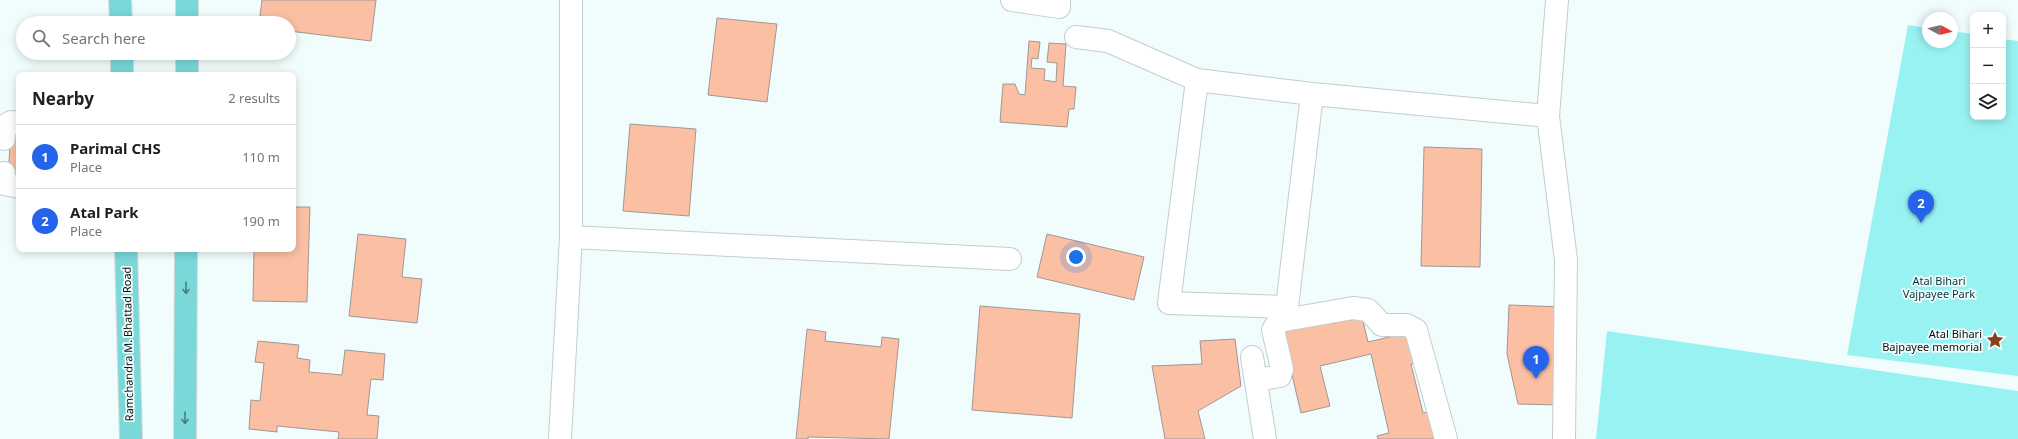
<!DOCTYPE html>
<html lang="en">
<head>
<meta charset="utf-8">
<style>
  body { margin:0; font-family:"Noto Sans",sans-serif; background:#f6f6f6; color:#202124 }
  .controls { position:absolute; right:12px; top:12px; display:grid; overflow:hidden; border-radius:8px; box-shadow:0 2px 10px #0003 }
  .controls button { width:36px; height:36px; display:grid; place-items:center; padding:0; border:0; border-bottom:1px solid #e0e0e0; background:#fff; color:#202124; font:20px sans-serif }
  .compass { position:absolute; left:1922px; top:12px; width:36px; height:36px; border-radius:50%; background:#fff; box-shadow:0 2px 10px #0003; rotate:98deg }
  .you { position:absolute; left:1076px; top:257px; width:14px; height:14px; margin:-10px; border:3px solid #fff; border-radius:50%; background:#1a73e8; box-shadow:0 0 0 6px #1a73e833 }
  .badge { display:grid; place-items:center; width:26px; height:26px; border-radius:50%; background:#2563eb; color:#fff; font-size:13px; font-weight:700 }
  .pin { position:absolute; translate:-50% -33px; filter:drop-shadow(0 1px 2px #0008) }
  .pin::after { content:''; position:absolute; top:21px; width:14px; height:12px; background:inherit; clip-path:polygon(0 0,100% 0,50% 100%) }
  .list { margin:0; padding:0; list-style:none }
  h2 { display:flex; justify-content:space-between; align-items:center; height:52px; margin:0; padding:0 16px; font-size:17px }
  h2 small { font-size:13px; font-weight:400; color:#757577 }
  .list li { display:grid; grid-template-columns:26px 1fr auto; gap:12px; align-items:center; box-sizing:border-box; height:64px; padding:0 16px; border-top:1px solid #e0e0e0 }
  .list b { display:block; font-size:15px; white-space:nowrap }
  .list p { margin:0; font-size:13px; white-space:nowrap; color:#757577 }
  .list em { font-size:13px; font-style:normal; color:#757577 }
  .icon { flex:none; width:22px; height:22px; fill:none; stroke:currentColor; stroke-width:2; stroke-linecap:round; stroke-linejoin:round }
  .map { position:relative; flex:none; width:2018px; height:439px; overflow:hidden }
  .search { position:absolute; background:#fff; box-shadow:0 2px 10px #0003; left:16px; top:16px; width:280px; height:44px; display:flex; align-items:center; gap:10px; box-sizing:border-box; padding:0 14px; border-radius:22px; color:#757577; font-size:15px }
  .panel { position:absolute; background:#fff; box-shadow:0 2px 10px #0003; left:16px; top:72px; width:280px; height:180px; border-radius:8px }
  .map>svg:first-child { display:block }
</style>
</head>
<body>
<div class="map">
<svg width="2018" height="439" viewBox="0 0 2018 439">
  <rect width="100%" height="100%" fill="#f1fdfd"/>
  <!-- green -->
  <path fill="#98f2f2" d="M1908,25L1928,28V42H1952V31L1973,34V117H2003V39L2018,41V376L1847,355Z
    M1607,331L2018,391V439H1596Z"/>
  <!-- building -->
  <path fill="#fbc0a4" stroke="#a09793" d="M262,0H376L371,41L289,31V23H259Z
    M717,18L777,24L767,102L708,95Z
    M1029,41L1040,42L1038,59L1032,58L1031,68L1045,69L1044,80L1056,82L1057,63L1047,62L1049,43L1066,44L1063,86L1076,87L1074,109H1069L1067,127L1000,122L1003,84H1015L1019,94L1025,95Z
    M630,124L696,129L689,216L623,211Z
    M11,127L19,128V181L8,180Z
    M1424,147L1482,149L1480,267L1421,266Z
    M293,207H310L307,302L253,301L254,249H293Z
    M358,234L406,239L402,277L422,279L417,323L349,316Z
    M1047,234L1144,257L1134,300L1037,277Z
    M1509,305L1563,307L1558,405L1518,404L1507,354Z
    M980,306L1080,314L1072,418L972,410Z
    M1329,317L1330,324L1362,317L1368,342L1411,332L1418,363L1411,364L1423,413L1436,410L1442,439H1378L1377,436L1389,433L1371,354L1320,366L1330,406L1301,413L1281,328Z
    M807,329L826,332L825,341L881,347L882,337L899,339L889,439L808,437V439H796Z
    M1235,339L1241,386L1198,411L1205,439H1165L1152,366L1202,364L1200,341Z
    M258,341L299,345L297,358L310,360L309,372L342,375L345,350L385,354L383,380L371,379L367,415L379,416L377,439H338L339,432L277,426V432L249,429L251,400L260,401L264,363L255,362Z"/>
  <g fill="none" stroke-linecap="round" stroke-linejoin="round">
    <!-- minor casing -->
    <g stroke="#c2cece" stroke-width="24">
      <path id="minor" d="M1012,0L1059,7V0
        M1557,0L1548,116L1566,260L1564,439
        M1076,37L1108,41L1197,80
        M1312,94L1287,307L1169,303L1197,80L1312,94L1548,116
        M4,139L5,126L11,122L19,123
        M4,173V184L19,187
        M571,237L1010,259
        M1252,357L1265,439
        M1256,380L1280,376L1282,369L1273,330L1279,321L1353,308L1368,310L1382,325H1407L1416,330L1446,439
        M560,439L571,237V0"/>
    </g>
    <!-- major casing -->
    <g stroke="#d8d9d9" stroke-width="24">
      <path id="major" d="M120,0L121,23
        M187,23V0
        M122,53V75
        M187,75V53
        M126,249L131,439
        M185,439L186,249"/>
    </g>
    <!-- minor -->
    <use href="#minor" stroke="#fff" stroke-width="22"/>
    <!-- major -->
    <use href="#major" stroke="#7ad8d9" stroke-width="22"/>
  </g>
  <!-- one-way arrows -->
  <defs><path id="oneway-shaft" d="M-6 0H5M1.5-3L5.5 0L1.5 3" fill="none" stroke-width="1.6" stroke-linecap="round" stroke-linejoin="round"/></defs>
  <g stroke="#487e7e">
    <use href="#oneway-shaft" transform="translate(186 288) rotate(90)"/>
    <use href="#oneway-shaft" transform="translate(185 418) rotate(90)"/>
  </g>
  <!-- icons -->
  <defs>
    <g id="sight-bare" transform="scale(1.38)"><path d="M0-6L1.8-2.2L6-1.7L2.9 1.2L3.7 5.4L0 3.3L-3.7 5.4L-2.9 1.2L-6-1.7L-1.8-2.2Z" fill="#87411b" stroke="#f1fdfd" stroke-width="2.5" paint-order="stroke"/></g>
  </defs>
  <g fill-rule="evenodd">
    <use href="#sight-bare" x="1995" y="340"/>
  </g>
  <g text-anchor="middle" stroke-width="3.5" stroke-linejoin="round" paint-order="stroke">
    <!-- park labels -->
    <g font-size="11" fill="#023838" stroke="#f1fdfd">
      <text x="1939" y="285">Atal Bihari<tspan x="1939" dy="13">Vajpayee Park</tspan></text>
    </g>
    <!-- poi labels -->
    <g font-size="11" fill="#0b0f0f" stroke="#f1fdfd" text-anchor="end">
      <text x="1982" y="338">Atal Bihari<tspan x="1982" dy="13">Bajpayee memorial</tspan></text>
    </g>
    <!-- street labels -->
    <g font-size="11" fill="#0b0f0f" stroke="#f1fdfd">
      <text transform="translate(128 344) rotate(-91)" y="4">Ramchandra M. Bhattad Road</text>
    </g>
  </g>
</svg>
<div class="controls">
<button>+</button>
<button>−</button>
<button><svg class="icon" aria-label="layers" viewBox="0 0 24 24"><path d="M12 4l9 5-9 5-9-5zM3 14l9 5 9-5"/></svg></button>
</div>
<svg class="compass" viewBox="-18 -18 36 36"><path d="M0-13l5 13h-10z" fill="#e53935"/><path d="M0 13l5-13h-10z" fill="#757577"/></svg>
<div class="you"></div>
<div class="pin badge" style="left:1536px;top:379px">1</div>
<div class="pin badge" style="left:1921px;top:223px">2</div>
<div class="search"><svg class="icon" aria-label="search" viewBox="0 0 24 24"><circle cx="10" cy="10" r="6"/><path d="M15 15l6 6"/></svg>Search here</div>
<section class="panel">
<h2>Nearby<small>2 results</small></h2>
<ul class="list">
<li><span class="badge">1</span><div><b>Parimal CHS</b><p>Place</p></div><em>110 m</em></li>
<li><span class="badge">2</span><div><b>Atal Park</b><p>Place</p></div><em>190 m</em></li>
</ul>
</section>
</div>
</body>
</html>
